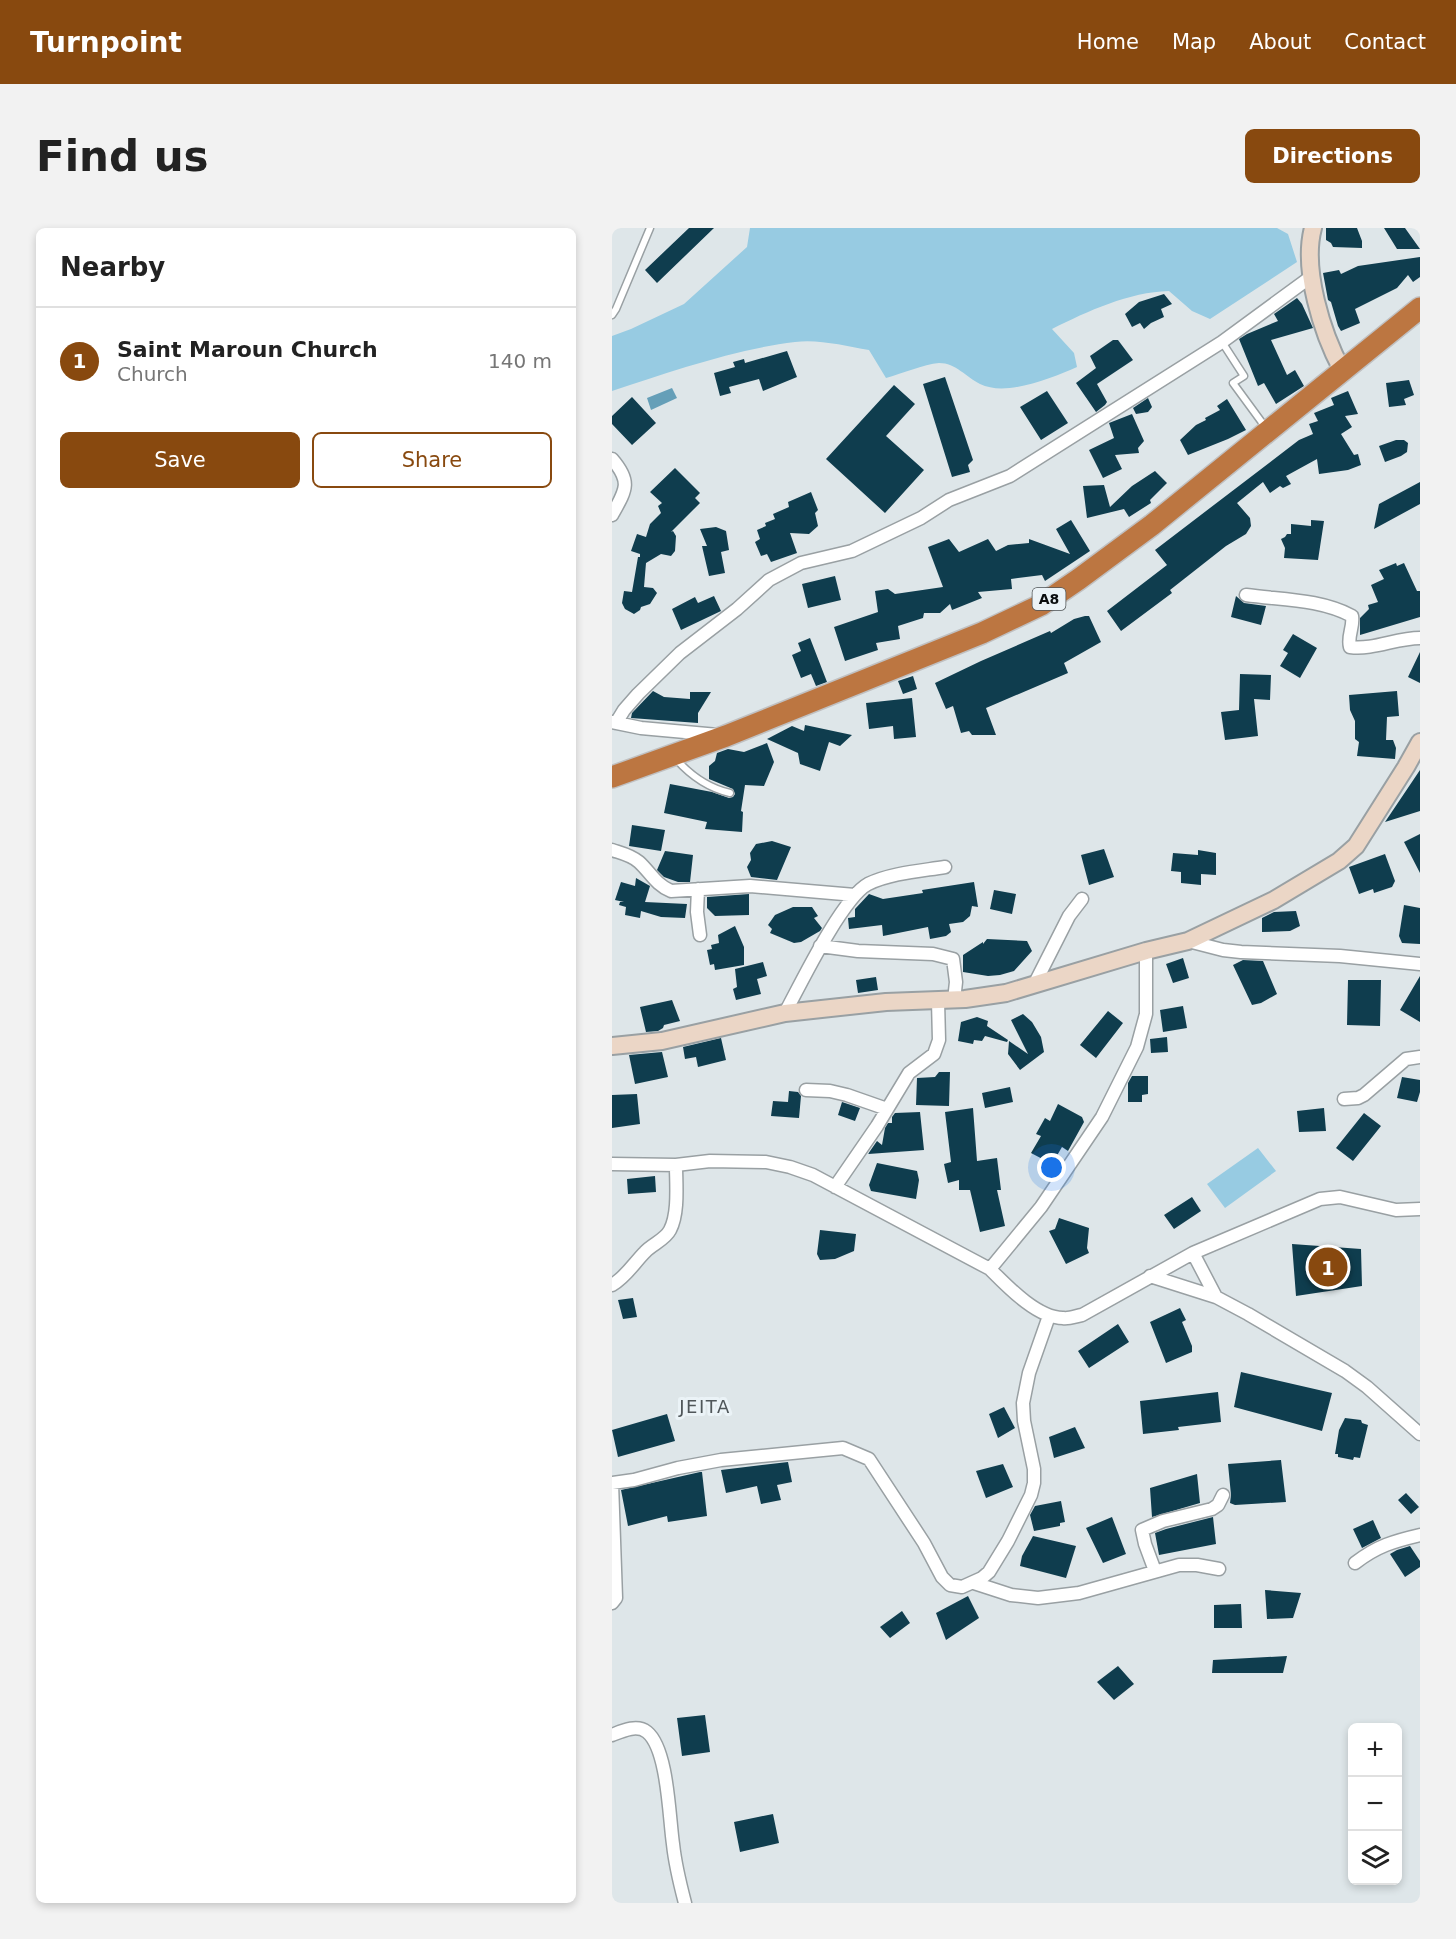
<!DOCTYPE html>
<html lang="en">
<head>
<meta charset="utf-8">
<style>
  body { margin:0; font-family:"DejaVu Sans",sans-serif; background:#f2f2f2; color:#222 }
  .controls { position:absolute; right:18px; bottom:18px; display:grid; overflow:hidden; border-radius:9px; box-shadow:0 3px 9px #0003 }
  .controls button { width:54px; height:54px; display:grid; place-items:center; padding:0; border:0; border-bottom:2px solid #e0e0e0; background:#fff; color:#222; font:30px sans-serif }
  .you { position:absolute; left:440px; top:940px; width:21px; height:21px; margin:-15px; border:4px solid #fff; border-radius:50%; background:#1a73e8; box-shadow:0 0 0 9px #1a73e833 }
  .badge { display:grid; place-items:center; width:39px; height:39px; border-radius:50%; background:#88490f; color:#fff; font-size:20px; font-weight:700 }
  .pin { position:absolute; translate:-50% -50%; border:3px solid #fff; box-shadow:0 2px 6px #0006 }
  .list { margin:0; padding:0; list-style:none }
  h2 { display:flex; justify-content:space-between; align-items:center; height:78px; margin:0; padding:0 24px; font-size:26px }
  h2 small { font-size:20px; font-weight:400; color:#767676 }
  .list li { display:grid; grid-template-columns:39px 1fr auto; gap:18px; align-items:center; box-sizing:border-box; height:108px; padding:0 24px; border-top:2px solid #e0e0e0 }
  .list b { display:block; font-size:22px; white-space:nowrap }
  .list p { margin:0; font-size:20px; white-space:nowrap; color:#767676 }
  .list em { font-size:20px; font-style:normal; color:#767676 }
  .actions { display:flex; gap:12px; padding:18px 24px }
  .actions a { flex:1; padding:14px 0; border:2px solid #88490f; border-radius:9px; text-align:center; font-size:21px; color:#88490f }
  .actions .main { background:#88490f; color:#fff }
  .icon { flex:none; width:33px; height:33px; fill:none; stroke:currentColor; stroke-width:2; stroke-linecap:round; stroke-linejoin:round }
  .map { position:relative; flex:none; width:808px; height:1675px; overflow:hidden; border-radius:9px }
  header { display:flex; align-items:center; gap:36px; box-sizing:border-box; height:84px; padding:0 30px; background:#88490f; color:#fff }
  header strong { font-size:28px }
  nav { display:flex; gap:33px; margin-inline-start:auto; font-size:21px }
  .intro { display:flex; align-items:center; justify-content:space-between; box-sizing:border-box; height:144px; padding:0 36px }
  h1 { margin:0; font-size:42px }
  .button { padding:15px 27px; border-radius:9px; background:#88490f; color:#fff; font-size:21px; font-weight:700 }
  main { display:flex; gap:36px; padding:0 36px }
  aside { flex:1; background:#fff; border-radius:9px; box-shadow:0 3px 9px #0003 }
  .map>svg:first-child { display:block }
</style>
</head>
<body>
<header>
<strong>Turnpoint</strong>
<nav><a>Home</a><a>Map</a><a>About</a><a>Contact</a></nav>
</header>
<div class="intro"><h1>Find us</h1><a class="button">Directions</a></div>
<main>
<aside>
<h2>Nearby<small></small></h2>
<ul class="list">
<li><span class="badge">1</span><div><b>Saint Maroun Church</b><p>Church</p></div><em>140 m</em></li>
</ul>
<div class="actions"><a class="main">Save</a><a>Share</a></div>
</aside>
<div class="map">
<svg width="808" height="1675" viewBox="0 0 808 1675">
  <rect width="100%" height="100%" fill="#dee6e9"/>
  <!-- green -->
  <path fill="#97cbe2" d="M138,0H665L676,6L685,34L598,91L580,83L557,63C517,64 476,83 440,101L462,125L465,139C440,150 394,169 368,156C354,149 344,135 327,135C312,136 289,146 274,150L257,122C233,118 207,111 183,114C124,121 57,144 0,163V108L19,101L72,76L135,19Z
    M646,920L664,943L613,980L595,956Z"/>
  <!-- water -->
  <path fill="#659fb8" d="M60,160L65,170L39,182L35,170Z"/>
  <!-- building -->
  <path fill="#0f3d4e" d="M77,0H102L45,55L33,42Z
    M714,0H745L750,13V20L721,19L719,15L714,12Z
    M772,0H793L808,21H785Z
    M808,29V49L801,54L796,47L785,60L743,81L748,95L729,103L726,98L719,74L716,72L711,45L727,42L729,46L746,38Z
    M552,66L560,76L549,81L552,89L539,95L532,101L528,95L520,99L513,86L527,74Z
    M685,70L690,76L701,100L659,112L675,147L683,142L692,158L664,176L652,155L646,158L627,111L635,106L666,93L662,86Z
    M501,112H506L521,132L485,156L495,174L493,177L484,184L464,155L484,140L478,128Z
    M175,123L185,149L151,163L147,151L117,159L119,165L108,168L102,145L123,139L121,134L132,131L133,135Z
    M333,149L361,232L356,237L358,244L340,249L311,156Z
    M797,152L802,167L792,171L794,177L777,179L774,155Z
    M282,157L303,176L274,208L312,242L273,285L214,231Z
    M435,163L456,195L429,212L408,179Z
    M736,163L746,186L733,188L740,199L729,206L742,227L746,226L749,237L736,242L707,246L705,231L674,248L679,256L671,260L668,258L658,265L651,254L625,275L638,290L639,298L634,306L614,318L558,362L560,365L509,403L495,383L555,337L543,322L687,212L701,206L697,196L706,193L702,185L722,177L719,170Z
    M20,169L44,195L20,217L0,196V188Z
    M536,170L540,179L536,184L524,186L521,180Z
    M615,171L634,202L616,211L576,227L568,212L584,197L594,192L593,190L608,182L605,178Z
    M520,186L532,213L526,220L527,225L503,227L510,241L491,250L477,222L502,210L497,195Z
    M784,212H792L796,215L795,224L789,228L773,234L767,218Z
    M63,240L88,265L83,270L88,275L59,304L61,303L64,308L63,323L59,328L49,326L34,335L32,359L41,360L45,365L38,376L29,379L28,382L22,386L13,381L10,375L12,363L20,364L26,329H28V326L19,323L25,306L34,309L38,296L49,285L46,278L50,275L38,264Z
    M543,243L555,255L538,272L539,275L517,289L512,281L475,290L471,258L492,257L498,279L520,258Z
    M808,254V276L762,301L767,276Z
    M199,264L206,282L203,285L206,298L197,306L178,305L185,325L159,334L155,326L149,328L143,314L148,311L145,302L154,298L153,295L163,291L161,286L177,279L176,274Z
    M459,292L478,323L433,353L430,347L399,351L400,361L366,364L370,370L340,382L338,376L328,385H312L311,390L286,398L288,411L264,415L266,422L233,433L222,399L266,384L263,363L276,361L283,366L331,359L316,319L337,311L347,324L376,311L384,323L396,317L417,315V311L458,326L444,301Z
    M699,292L712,293L706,332L672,330L673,320L669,311L673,309L675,306H679V296L699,298Z
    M104,299L114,303L117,322L109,324L113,345L97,348L90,318H95L88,301Z
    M784,335L785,338L792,335L805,363H808V389L748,407V390L757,381L756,377L766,374L759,357L772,351L767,342Z
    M223,348L229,372L196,380L190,356Z
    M102,368L109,383L69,402L60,381L83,369L86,375Z
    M624,368L632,375L654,378L649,397L619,389Z
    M473,388H477L489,414L452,435L456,445L374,480L384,507H360L357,503L349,505L341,478L334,481L323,455L369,433L438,403L439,405L462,391Z
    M681,406L705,420L688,450L668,438L676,425L671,422Z
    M198,410L215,454L204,458L199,446L189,450L180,427L189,423L186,415Z
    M808,424V455L796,449Z
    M628,446L659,447L658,472L642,471L646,508L613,512L609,484L627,482Z
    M301,448L305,461L291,466L286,453Z
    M41,463L52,469L78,471V464H99L86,485V495L19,490L20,485Z
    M785,463L787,488L775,489L774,512H781L784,520L783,531L745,528L747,514L743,511V493L738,482L737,467Z
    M300,470L304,509L282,511L281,498L257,501L254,475Z
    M193,497L240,507L228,518L217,514L208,543L188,536L186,525L155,511L180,498L192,503Z
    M155,515L162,534L152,558L133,557L129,583L131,584L130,604L93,601L95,594L52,585L58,556L100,564L117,570L121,569L123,566L121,561L97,551V538L103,533L105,525L116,521L132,524Z
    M808,542V583L773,594Z
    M20,597L53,602L49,623L17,618Z
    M808,606V645L792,614Z
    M160,613L179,619L165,652L139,649L135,639L139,632L138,625L144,616Z
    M492,621L502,649L477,657L469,627Z
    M586,622L604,625V647L589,646V657L569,655V644L559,643L561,625L586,627Z
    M53,623L81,627L78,654H66L52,649L45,642Z
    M773,626L783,653L780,659L762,665L761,661L747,666L737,639Z
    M24,650L38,658L33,674L75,676L73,690L49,689L29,683L28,690L13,687L14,679L7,677L8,674H12L3,672L9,654L23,658Z
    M362,654L366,679L360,678L358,688L351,694L337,696L339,704L334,708L318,711L316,699L271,708L270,697L237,701L236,690L243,689V681L257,666L271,671L311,665L310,662Z
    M382,662L404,666L400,686L378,681Z
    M137,666V687L103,688L95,680V669Z
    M792,677L808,680V716L790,715L787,708Z
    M181,679H200L206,688L202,690L210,700L208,703L189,714L182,715L158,705L160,701L156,697L163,687Z
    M684,683L688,698L678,703L650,704V690L662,684Z
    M123,698L132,719V737L103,742L102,736L98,737L95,722L100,721L99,717L107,715L106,707Z
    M375,711L415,713L420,723L402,743L388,747L376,748L351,744V727L371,714V716Z
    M571,730L577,750L561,755L554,736Z
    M631,732L651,733L665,766L649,775L640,777L621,737Z
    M151,734L155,748L145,751L149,766L124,772L121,761L125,759L123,741Z
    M808,748V794L788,782Z
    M264,749L266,762L246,765L244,752Z
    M736,752H769L768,798L735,797Z
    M60,772L68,793L52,797L51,800L46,803L34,804L28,779Z
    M571,778L575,800L551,804L548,782Z
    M496,783L511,795L484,830L468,817Z
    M411,786L420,794L429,809L432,824L408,842L396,826L397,813L416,826L399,792Z
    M365,789L376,793L375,798L396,812L395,814L373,808L370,813L362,812L361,816L346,813L349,794Z
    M555,809L556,824L539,825L538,811Z
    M109,810L114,832L86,839L84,829L73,831L71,819Z
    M50,824L56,849L23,856L17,827Z
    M327,844H338L337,878L304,877L305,850L323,849Z
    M520,848H536V866L530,867V874H516V855Z
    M790,849L808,852V864L805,874L785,870Z
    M398,859L401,874L373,880L370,865Z
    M177,863L186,864L189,868L187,890L159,888L161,873L176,874Z
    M25,866L28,896L0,900V867Z
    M230,874L248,880L243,893L226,887Z
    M446,876L470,889L472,894L456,923L450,919L440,936L419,925L429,908L424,906L433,890L438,893Z
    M361,880L365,933L385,930L389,962H385L393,998L368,1004L358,962H347V952L336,955L332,936L339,934L333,884Z
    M712,880L714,903L687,904L685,883Z
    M308,884L312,922L256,926L265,913L270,917L273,900L276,895H280V889L283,885Z
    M752,885L769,898L741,933L724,920Z
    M265,935L305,943L307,952L304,971L259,963L257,957Z
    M43,948L44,964L16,966L15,951Z
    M580,969L589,983L562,1001L552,987Z
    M447,990L477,1000L475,1020L477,1025L454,1036L437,1003L443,1001Z
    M208,1002L244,1006L242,1023L223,1031L208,1032L205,1026Z
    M680,1016L749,1021L750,1058L684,1068Z
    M21,1070L25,1089L11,1091L6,1072Z
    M568,1080L574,1092L570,1094L580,1118V1124L554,1135L538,1094Z
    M506,1096L517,1114L477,1140L466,1123Z
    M629,1144L720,1165L710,1203L622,1179Z
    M606,1164L609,1194L566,1199L567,1202L531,1206L528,1173Z
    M392,1179L403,1200L386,1210L377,1186Z
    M55,1186L63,1213L6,1229L0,1202Z
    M733,1190L749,1192L750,1195L756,1197L748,1230L742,1229L741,1232L726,1229V1226H723L727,1202Z
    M463,1199L473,1220L442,1230L437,1209Z
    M669,1232L674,1274L623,1277L618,1275L619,1267L616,1236Z
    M176,1234L180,1254L165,1257L169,1272L149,1276L145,1258L114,1265L109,1242Z
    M391,1236L401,1259L374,1270L364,1243Z
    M88,1244H90L95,1288L56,1294L55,1288L16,1298L9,1262Z
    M585,1246L588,1275L540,1289L538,1260Z
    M794,1265L807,1279L799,1286L786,1272Z
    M449,1273L453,1294L448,1295V1298L422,1303L418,1287L423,1278Z
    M500,1289L514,1326L491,1335L474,1300Z
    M601,1289L604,1316L547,1327L543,1305L554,1301Z
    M761,1292L769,1310L750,1320L741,1301Z
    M421,1308L464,1318L454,1350L408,1338L410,1328Z
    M798,1318L808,1333V1339L793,1349L778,1326L785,1322Z
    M653,1362L689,1365L681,1390L655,1391Z
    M356,1368L367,1390L334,1412L324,1385Z
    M629,1376L630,1400H602V1377Z
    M290,1383L298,1395L278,1410L268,1399Z
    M675,1428L671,1445H600L601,1432Z
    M506,1438L522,1456L502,1472L485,1454Z
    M93,1487L98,1524L70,1528L65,1490Z
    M161,1586L167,1615L128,1624L122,1594Z"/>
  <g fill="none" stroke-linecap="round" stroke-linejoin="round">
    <!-- lane casing -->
    <g stroke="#99a0a3" stroke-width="9">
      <path id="lane" d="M0,87L4,81L38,0
        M610,114L632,148L621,155L654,200
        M63,530C77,546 96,560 118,565"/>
    </g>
    <!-- street casing -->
    <g stroke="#99a0a3" stroke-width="15">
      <path id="street" d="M0,231C20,254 14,262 0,287
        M634,367C670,372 708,371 740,388C742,399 735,408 738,419C762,422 784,410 808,410
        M0,494L29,500L106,507
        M4,495L12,482L26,466L68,425L125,381L157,352L189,335L240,323L309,290L337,272L398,248L610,114L700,48
        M0,622C9,625 19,627 27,634C38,644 44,657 59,663L138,658L243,667
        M86,661L85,684L88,707
        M576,713L611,722L629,724L728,728L808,736
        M208,718L246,723L321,726L341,731L344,754L342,772
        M422,757L457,688L470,671
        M173,785C188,757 230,670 256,656C279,645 308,643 333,639
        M194,862L218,863L235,867L275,881
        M732,871L746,870L752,867L794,831L808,829
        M0,936L64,937L98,933L154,934L178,939L201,947L378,1041C395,1058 425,1090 451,1090C457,1091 464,1088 470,1087L581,1025L708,971L728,969L784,982L808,981
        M223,959L265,898L297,845L322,826L327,812L326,773
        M581,1025L604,1069
        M378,1041L429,979L490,889L525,819L534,786V723
        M538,1048L604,1069L636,1086L733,1143L755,1159L808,1206
        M0,1057C14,1049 22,1035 33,1024C40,1016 53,1012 58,1002C67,985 64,956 64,937
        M743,1335C765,1318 782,1313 808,1307
        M543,1343L533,1316L530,1302L551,1293L600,1281L606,1277L611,1267
        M362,1355L399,1367L426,1370L467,1365L567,1337H585L607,1341
        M0,1375L4,1370L0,1255L22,1252L66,1240L109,1232L231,1220L257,1231L312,1315L330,1349L338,1357L350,1359L370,1350L377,1344L396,1313L419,1267L422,1255V1241L412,1193L411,1175L417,1145L437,1088
        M0,1507C10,1503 25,1496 35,1504C56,1521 57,1589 61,1616C63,1635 68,1656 73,1675"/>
    </g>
    <!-- secondary casing -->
    <g stroke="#99a0a3" stroke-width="20">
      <path id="secondary" d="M701,0C690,41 710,105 730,142
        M0,818L50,813L173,785L274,774L353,771L394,765L534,723L576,713L662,672L727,633L744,618L794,539L808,514"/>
    </g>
    <!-- highway casing -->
    <g stroke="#c0c0c1" stroke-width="24">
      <path id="highway" d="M0,549L114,508L370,405L429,377L467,351L540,297L808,80"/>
    </g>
    <!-- lane -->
    <use href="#lane" stroke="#fff" stroke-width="6"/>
    <!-- street -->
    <use href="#street" stroke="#fff" stroke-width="12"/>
    <!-- secondary -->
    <use href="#secondary" stroke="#ebd6c6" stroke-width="16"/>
    <!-- highway -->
    <use href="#highway" stroke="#bc7641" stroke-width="21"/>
  </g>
  <g text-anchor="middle" stroke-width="6" stroke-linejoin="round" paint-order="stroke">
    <!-- shield labels -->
    <rect fill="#ebf3f7" stroke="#4e5355" stroke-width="1.5" x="420.5" y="360" width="33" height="22" rx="4.5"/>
    <g font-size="14" font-weight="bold" fill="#0b0e0f">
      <text x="437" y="376">A8</text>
    </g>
    <!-- quarter labels -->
    <g font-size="18" letter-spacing="1.5" fill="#50575a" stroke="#ebf3f7">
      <text x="93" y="1185">JEITA</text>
    </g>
  </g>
</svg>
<div class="controls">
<button>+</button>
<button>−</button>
<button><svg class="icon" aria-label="layers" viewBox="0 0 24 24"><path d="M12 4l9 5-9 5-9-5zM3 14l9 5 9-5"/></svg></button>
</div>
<div class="you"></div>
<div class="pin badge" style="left:716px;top:1039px">1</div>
</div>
</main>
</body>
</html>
